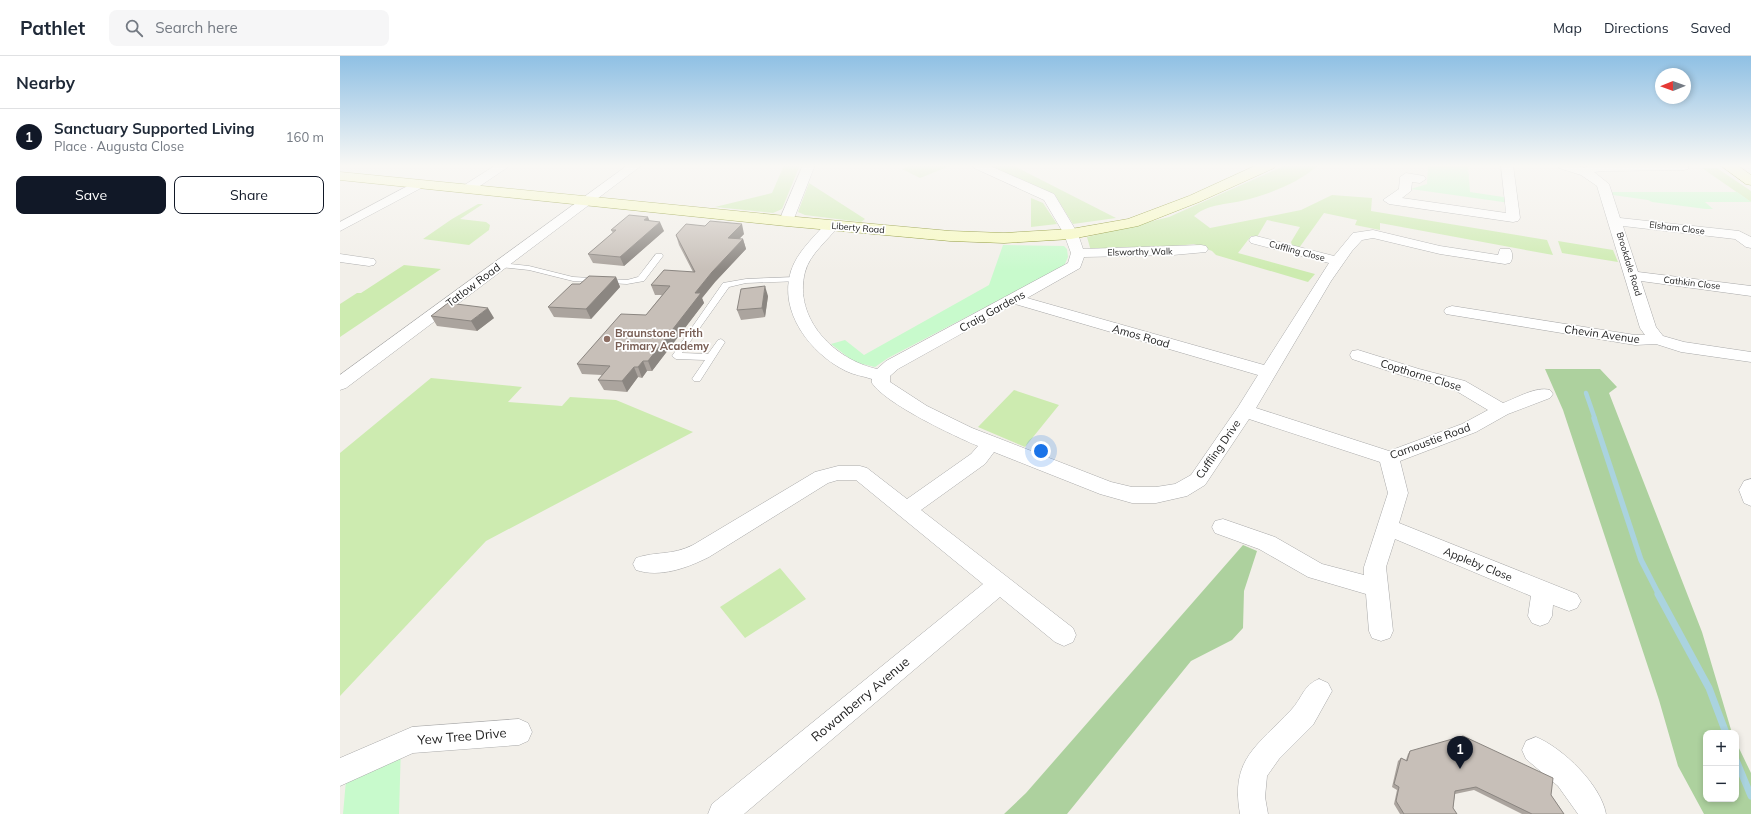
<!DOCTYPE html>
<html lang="en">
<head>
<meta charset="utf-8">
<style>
  body { margin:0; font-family:Mulish,sans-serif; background:#f6f6f7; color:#1f2937 }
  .controls { position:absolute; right:12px; bottom:12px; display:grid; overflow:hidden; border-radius:8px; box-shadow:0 2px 6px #0003 }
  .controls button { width:36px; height:36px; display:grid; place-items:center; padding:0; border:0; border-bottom:1px solid #e0e1e3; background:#fff; color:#1f2937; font:20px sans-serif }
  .compass { position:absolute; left:1315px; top:12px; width:36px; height:36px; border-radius:50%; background:#fff; box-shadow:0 2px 6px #0003; rotate:269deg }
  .you { position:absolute; left:701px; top:395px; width:14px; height:14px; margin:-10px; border:3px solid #fff; border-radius:50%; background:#1a73e8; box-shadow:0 0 0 6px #1a73e833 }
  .badge { display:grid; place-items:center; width:26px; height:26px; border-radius:50%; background:#111827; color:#fff; font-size:13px; font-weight:700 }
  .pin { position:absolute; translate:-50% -33px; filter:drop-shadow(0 1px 2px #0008) }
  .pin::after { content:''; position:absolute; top:21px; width:14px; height:12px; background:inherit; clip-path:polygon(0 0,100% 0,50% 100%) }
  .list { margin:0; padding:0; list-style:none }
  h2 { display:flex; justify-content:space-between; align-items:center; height:52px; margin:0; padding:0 16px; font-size:17px }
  h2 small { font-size:13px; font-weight:400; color:#747a83 }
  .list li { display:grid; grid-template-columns:26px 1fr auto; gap:12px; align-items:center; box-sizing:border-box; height:56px; padding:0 16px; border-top:1px solid #e0e1e3 }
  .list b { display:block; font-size:15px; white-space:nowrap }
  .list p { margin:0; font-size:13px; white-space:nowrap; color:#747a83 }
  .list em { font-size:13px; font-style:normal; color:#747a83 }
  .actions { display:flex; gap:8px; padding:12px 16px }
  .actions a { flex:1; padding:9px 0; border:1px solid #111827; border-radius:8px; text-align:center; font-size:14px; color:#111827 }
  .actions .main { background:#111827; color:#fff }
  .icon { flex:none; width:22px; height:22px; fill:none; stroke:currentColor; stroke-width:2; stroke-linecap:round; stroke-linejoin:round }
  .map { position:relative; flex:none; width:1411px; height:758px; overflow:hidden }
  header { display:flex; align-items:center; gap:24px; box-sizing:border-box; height:56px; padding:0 20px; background:#fff; border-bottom:1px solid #e0e1e3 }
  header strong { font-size:19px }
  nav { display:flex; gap:22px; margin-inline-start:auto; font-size:14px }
  .search { width:280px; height:36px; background:#f6f6f7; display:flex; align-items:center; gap:10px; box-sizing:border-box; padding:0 14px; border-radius:8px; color:#747a83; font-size:15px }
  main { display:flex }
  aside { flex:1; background:#fff }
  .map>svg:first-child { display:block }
</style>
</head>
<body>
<header>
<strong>Pathlet</strong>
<div class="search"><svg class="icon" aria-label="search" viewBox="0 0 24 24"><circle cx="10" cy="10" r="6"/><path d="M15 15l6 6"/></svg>Search here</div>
<nav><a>Map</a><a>Directions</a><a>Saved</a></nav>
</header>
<main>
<aside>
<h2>Nearby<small></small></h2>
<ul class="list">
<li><span class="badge">1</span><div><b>Sanctuary Supported Living</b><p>Place · Augusta Close</p></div><em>160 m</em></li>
</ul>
<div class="actions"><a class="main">Save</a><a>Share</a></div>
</aside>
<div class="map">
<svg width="1411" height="758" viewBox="0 0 1411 758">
  <rect width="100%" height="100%" fill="#f2efe9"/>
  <!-- grass -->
  <path fill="#cdebb0" d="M444,109H460L442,153L433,157L375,151L432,137Z
    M572,109H612L580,122L562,113Z
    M646,109H672L776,162L733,168L716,141Z
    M946,109H979C958,127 928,139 901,145C884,149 868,148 854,160L870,172L961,154L992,139L1032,142L1031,155L1207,184L1213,199L1040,167V174L1015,169L1017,164L984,157L959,192L952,189L951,186L960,171L927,164L917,181L911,180L898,197L975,218L968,226L876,199L872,195L854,188L828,191L775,192L774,195H751L747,181L829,161Z
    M1362,112H1377L1411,135V146Z
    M469,127L525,163L521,166L465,159L458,156Z
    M691,142L703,147L717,168L691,171Z
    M138,148H143L120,163L146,166L150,169L149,174L129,189L83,183L112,163Z
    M1218,185L1273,194L1278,206L1222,197Z
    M64,209L101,213L0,281V248L17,237H21Z
    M91,322L182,331L168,346L222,350L230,341L276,344L353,376L146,485L0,640V397Z
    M674,334L719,349L685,391L638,371Z
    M440,512L466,543L405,582L380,551Z"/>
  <!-- forest -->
  <path fill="#add19e" d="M1205,313H1260L1277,331L1269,337L1362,576L1392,677H1366V743H1396V686L1411,717V758H1364L1338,710L1319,644L1223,354Z
    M903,489L917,495L904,535L903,572L892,584L851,605L727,758H664L686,737Z"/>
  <!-- park -->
  <path fill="#c8facc" d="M1088,109H1128L1130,136L1170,142V147L1071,133L1087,128Z
    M1272,136H1397L1411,146H1365L1373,153H1366L1312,146L1308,144L1273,139Z
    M663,189L724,190L727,193L728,201L724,210L548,302L535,311L514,306L491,288L505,284L524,299L649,229Z
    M61,689L59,758H3L7,713Z"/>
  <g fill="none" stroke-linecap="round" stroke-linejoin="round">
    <!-- stream-far2 -->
    <path stroke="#aad3df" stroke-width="4.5" d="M1246,337L1255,363"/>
    <!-- stream-far1 -->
    <path stroke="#aad3df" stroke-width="5.5" d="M1254,362L1301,504L1319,539"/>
    <!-- stream -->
    <path stroke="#aad3df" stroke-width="7" d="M1318,538L1369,632L1386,677
      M1396,704L1411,740"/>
    <!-- lane casing -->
    <g stroke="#a9a9a9" stroke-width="1">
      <path id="lane" d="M316,198H322L323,200L304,225L287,228L233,225L189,214L160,211L156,209L160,207L189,210L233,221L287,224L298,221Z
        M457,221L461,223L460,225L406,227L389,231L342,297L368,298L378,284L381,283L385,286L360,325H354L352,323L365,304L336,303L332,300L383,227L406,223Z"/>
    </g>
    <!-- street casing -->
    <g stroke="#a9a9a9" stroke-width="1">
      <path id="street" d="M156,109H171L131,136H123L121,133L123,130Z
        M288,109H302L6,332L0,334V319Z
        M463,109H475L453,165L451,168H441L439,165Z
        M632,109H648L714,138L738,178L743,193L861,189L866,190L868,193L866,196L833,199L744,201L740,212L687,242L924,309L989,207L911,187L909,184L911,181L916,180L994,200L1013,177L1033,174L1100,190L1158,199L1160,193H1170C1173,197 1173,203 1170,207L1165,208L1100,198L1033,182L1022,184L1012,195L991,225L916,352L1049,395L1122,368L1148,354L1113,333L1067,321L1012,303L1010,299L1012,295L1018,294L1079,313L1125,325L1163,347C1177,342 1196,330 1210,334L1213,338L1210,342L1168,358L1136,376L1060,405L1068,437L1059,467L1237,538L1241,545L1237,552L1229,555L1213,549L1212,560L1208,567L1200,570L1192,567L1188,560L1191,540L1055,483L1046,511L1053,575L1050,582L1041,585L1032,582L1029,575L1026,538L968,521L919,493L875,477L872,471L875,465L883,463L935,481L982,508L1024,519V511L1048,437L1040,406L909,363L865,429L847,440L816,447H792L760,438L654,396L645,408L581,454L733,572L736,579L733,586L724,590L715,586L660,541L404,758H368L372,748L643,528L516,424H498L488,427L369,501C347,512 320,522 296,514L293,508L296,502C316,495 331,500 353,489L475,416L498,410H520L527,412L567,443L631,398L638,390C614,380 546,348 532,327V323C523,320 514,319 506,315C471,298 438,256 451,215C457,196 474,181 487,166H497L499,169C488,185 470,197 465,216C453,263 495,304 537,313L546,305L728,207L731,197L724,178L704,144L634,112ZM675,248L918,319L898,351L851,419L835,428L816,431H792L771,426L632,372L587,350L550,326V320L558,313Z
        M1161,109H1173L1180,162L1178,165L1173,166L1049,148L1043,144L1059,133L1060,121L1066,117L1084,120L1086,123L1080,127L1072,126L1071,135L1062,142L1166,157Z
        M1217,109H1236L1244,112L1250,109H1349L1348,113L1344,114L1263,115L1254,116L1269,128L1280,162L1399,175L1411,181V192L1406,191L1395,183L1283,170L1298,216L1411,230V240L1301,225L1316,271L1323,280L1344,286L1411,296V306L1341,296L1316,288L1295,289L1106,258L1104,255L1106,252L1112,250L1295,279H1305L1300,272L1257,130L1241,119L1219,112Z
        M79,124L85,128L83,131L0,175V166Z
        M0,198L34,203L36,206L34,209L29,210L0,206Z
        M1411,423V450L1404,447L1399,434L1404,425Z
        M979,623L988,627L992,635L973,669L939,703L927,720L925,741L928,758H900C890,702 918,690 951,654C962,643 963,629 979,623Z
        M179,663L188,667L192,676L188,685L179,689L73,697L0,730V702L72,671Z
        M1196,681C1223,692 1261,729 1266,758H1238L1218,730L1186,703L1182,694L1186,685Z"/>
    </g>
    <!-- secondary casing -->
    <g stroke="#707d05" stroke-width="1">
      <path id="secondary" d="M917,109H936L934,112L859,146L798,170L731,183L664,187L610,185L446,170L0,124V116L446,160L610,175L664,177L731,173L788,163L849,140Z
        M1380,109H1397L1411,119V129L1406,128Z"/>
    </g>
    <!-- lane -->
    <use href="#lane" fill="#fff" fill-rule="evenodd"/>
    <!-- street -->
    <use href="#street" fill="#fff" fill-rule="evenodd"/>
    <!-- secondary -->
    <use href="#secondary" fill="#f7fabf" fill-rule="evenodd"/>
  </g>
  <!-- wall -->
  <path fill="#aba49e" d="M310,165L324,175L284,210L253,207L248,198L273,177L271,174Z
    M404,178L399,183H403L406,193L375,226L362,242L364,247L312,315H307L302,322L298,321L287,336L264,334L258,324L262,319L242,318L237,308L306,259L322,239H315L311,229L353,216L339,189L336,179Z
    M276,221L280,231L251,263L214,261L208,251L240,228Z
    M428,240L425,261L401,264L397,254Z
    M91,260L154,262L137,275L97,270Z
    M1070,695L1211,739L1224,758H1182L1134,734L1115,738L1113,752L1117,758H1060L1054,748L1057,734L1052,731L1058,705L1061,702L1066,704L1068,698Z"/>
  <!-- shaded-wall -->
  <path fill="#8b8681" d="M308,161L312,170L304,164Z
    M320,166L324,175L284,210L280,201Z
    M402,168L404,178L391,191L388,182Z
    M403,183L406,193L375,226L362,242L364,247L312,315L308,305L355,237L372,216Z
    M276,221L280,231L251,263L246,253Z
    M425,230L428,240L425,261L422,252Z
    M148,252L154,262L137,275L131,265Z
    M303,305L307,315L302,322L298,311Z
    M294,311L298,321L287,336L282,325Z"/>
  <!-- building -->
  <path fill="#c7bfb8" stroke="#8b8681" d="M289,159L308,161L304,164L320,166L280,201L248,198L276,174H271Z
    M370,165L402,168L388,182L403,183L372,216L355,237H361L308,305H303L298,311H294L282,325L258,324L270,310L237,308L281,258L306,259L330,230L311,229L324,214L355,216L336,179L346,168L365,170Z
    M249,220L276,221L246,253L208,251L232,228H240Z
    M425,230L422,252L397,254L401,233Z
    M108,247L148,252L131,265L91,260Z
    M1123,680L1213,722L1211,739L1224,758H1192L1136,731L1115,735L1113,752L1117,758H1064L1056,745L1059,731L1054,728L1061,702L1067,705L1070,695Z"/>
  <!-- sky -->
  <linearGradient id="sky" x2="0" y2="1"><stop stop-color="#8fc0e4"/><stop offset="0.51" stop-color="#f9f8f5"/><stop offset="1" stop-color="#f9f8f5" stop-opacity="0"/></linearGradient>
  <rect width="1411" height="215" fill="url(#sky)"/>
  <!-- markers -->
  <circle fill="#8d6e63" stroke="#fff" stroke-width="1.5" cx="267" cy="283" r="4"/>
  <g text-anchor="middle" stroke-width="3.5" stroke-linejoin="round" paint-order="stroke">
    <!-- far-street labels -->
    <g font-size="9" fill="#222" stroke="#fff">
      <text transform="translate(518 172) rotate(5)" y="3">Liberty Road</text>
      <text transform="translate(1337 172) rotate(7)" y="3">Elsham Close</text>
      <text transform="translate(957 195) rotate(15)" y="3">Cuffling Close</text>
      <text transform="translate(800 196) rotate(-1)" y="3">Elsworthy Walk</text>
      <text transform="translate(1289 208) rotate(73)" y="3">Brookdale Road</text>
      <text transform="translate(1352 227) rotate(7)" y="3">Cathkin Close</text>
    </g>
    <!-- street labels -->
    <g font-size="11" fill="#222" stroke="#fff">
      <text transform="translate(133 229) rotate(-37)" y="4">Tatlow Road</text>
      <text transform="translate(652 255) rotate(-29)" y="4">Craig Gardens</text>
      <text transform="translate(1262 278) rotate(8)" y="4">Chevin Avenue</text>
      <text transform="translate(801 280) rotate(16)" y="4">Amos Road</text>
      <text transform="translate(1081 319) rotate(17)" y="4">Copthorne Close</text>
      <text transform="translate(1090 385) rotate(-20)" y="4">Carnoustie Road</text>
      <text transform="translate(878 393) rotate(-55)" y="4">Cuffling Drive</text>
      <text transform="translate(1138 508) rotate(22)" y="4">Appleby Close</text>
    </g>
    <!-- education labels -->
    <g font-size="11" font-weight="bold" fill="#785e54" stroke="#fff" text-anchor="start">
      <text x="275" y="281">Braunstone Frith<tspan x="275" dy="13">Primary Academy</tspan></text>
    </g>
    <!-- near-street labels -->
    <g font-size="13" fill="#222" stroke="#fff">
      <text transform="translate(520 643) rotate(-40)" y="5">Rowanberry Avenue</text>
      <text transform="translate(122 680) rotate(-5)" y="5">Yew Tree Drive</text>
    </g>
  </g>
</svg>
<div class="controls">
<button>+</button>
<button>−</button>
</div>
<svg class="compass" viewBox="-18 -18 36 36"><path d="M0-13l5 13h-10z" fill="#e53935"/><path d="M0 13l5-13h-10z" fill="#747a83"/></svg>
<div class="you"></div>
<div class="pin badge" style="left:1120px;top:713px">1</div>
</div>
</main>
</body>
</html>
